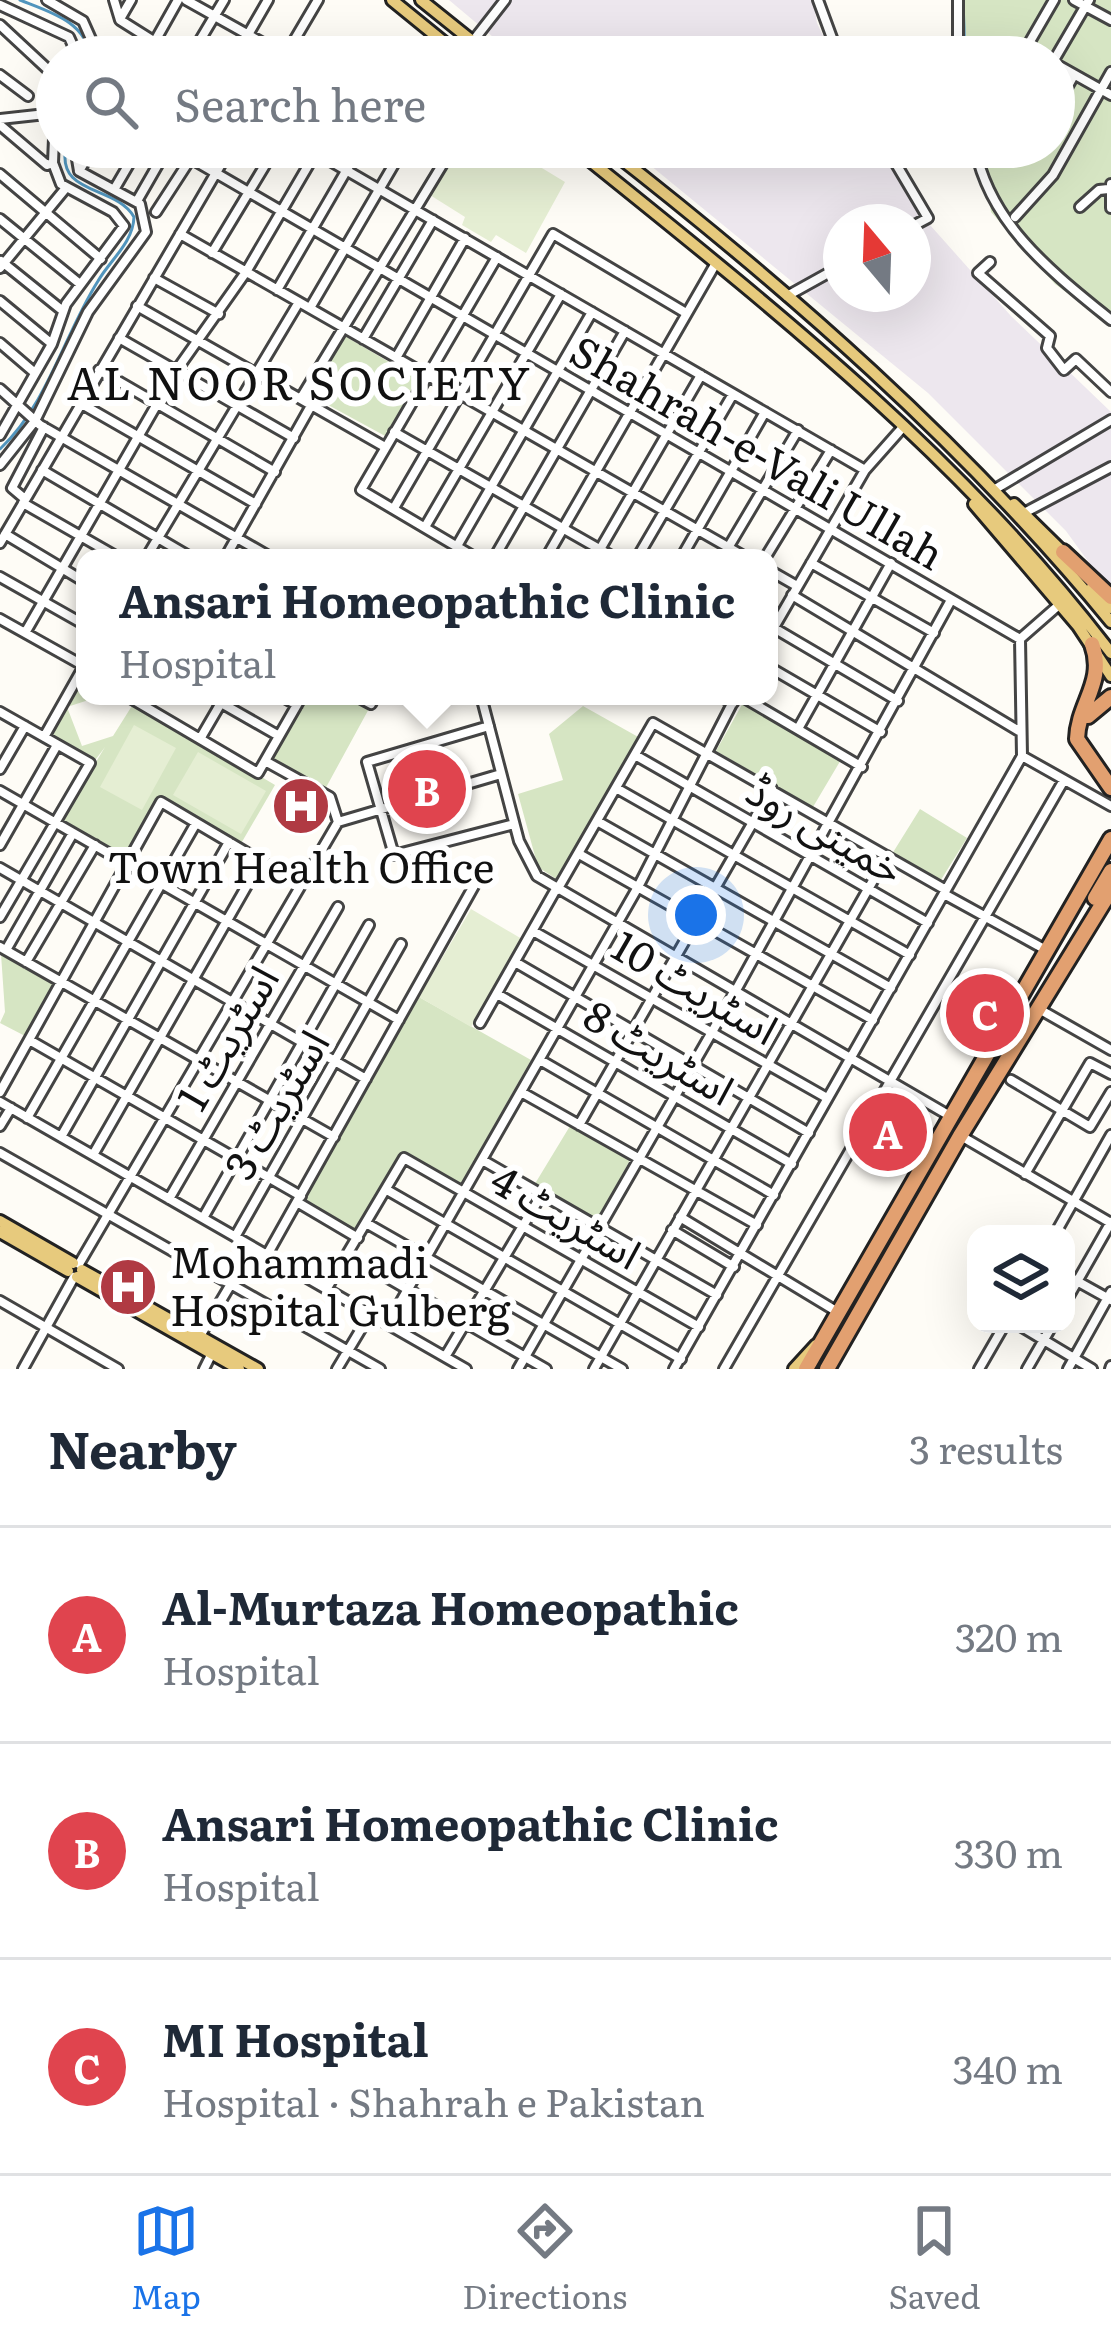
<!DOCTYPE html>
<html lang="en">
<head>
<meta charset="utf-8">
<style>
  body { margin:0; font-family:Literata,"Noto Sans Arabic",serif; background:#f2f2f3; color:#1f2937 }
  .controls { position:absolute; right:36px; bottom:36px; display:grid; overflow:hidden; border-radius:24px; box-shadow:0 12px 48px #0002 }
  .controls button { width:108px; height:108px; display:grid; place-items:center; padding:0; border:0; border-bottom:3px solid #e0e1e3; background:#fff; color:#1f2937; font:60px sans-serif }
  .compass { position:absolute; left:823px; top:204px; width:108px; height:108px; border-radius:50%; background:#fff; box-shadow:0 12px 48px #0002; rotate:341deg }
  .you { position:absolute; left:696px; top:915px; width:42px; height:42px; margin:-30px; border:9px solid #fff; border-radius:50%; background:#1a73e8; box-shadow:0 0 0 18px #1a73e833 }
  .badge { display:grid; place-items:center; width:78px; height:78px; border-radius:50%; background:#1a73e8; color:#fff; font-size:39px; font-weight:700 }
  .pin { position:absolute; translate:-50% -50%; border:6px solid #fff; box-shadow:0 3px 12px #0006 }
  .popup { position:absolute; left:76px; top:549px; width:702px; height:156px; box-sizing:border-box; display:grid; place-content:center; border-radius:24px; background:#fff; filter:drop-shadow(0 3px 9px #0005); font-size:39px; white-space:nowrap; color:#747a83 }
  .popup b { font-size:45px; color:#1f2937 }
  .popup::after { content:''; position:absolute; left:50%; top:100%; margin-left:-24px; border:24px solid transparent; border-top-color:#fff }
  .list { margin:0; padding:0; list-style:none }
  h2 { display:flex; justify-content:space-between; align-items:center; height:156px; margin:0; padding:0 48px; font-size:51px }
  h2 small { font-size:39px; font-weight:400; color:#747a83 }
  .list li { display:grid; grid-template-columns:78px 1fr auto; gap:36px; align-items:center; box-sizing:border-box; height:216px; padding:0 48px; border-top:3px solid #e0e1e3 }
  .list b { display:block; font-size:45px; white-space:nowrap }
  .list p { margin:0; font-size:39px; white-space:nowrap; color:#747a83 }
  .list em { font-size:39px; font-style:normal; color:#747a83 }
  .icon { flex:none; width:66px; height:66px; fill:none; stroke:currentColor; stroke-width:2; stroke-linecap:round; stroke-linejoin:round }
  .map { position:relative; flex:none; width:1111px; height:1369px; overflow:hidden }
  .search { position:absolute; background:#fff; box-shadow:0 12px 48px #0002; left:36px; right:36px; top:36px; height:132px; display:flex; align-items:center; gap:30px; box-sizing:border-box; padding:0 42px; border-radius:66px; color:#747a83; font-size:45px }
  .sheet { height:804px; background:#fff }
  nav { display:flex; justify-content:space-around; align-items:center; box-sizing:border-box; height:168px; border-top:3px solid #e0e1e3; background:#fff; font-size:33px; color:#747a83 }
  nav a { display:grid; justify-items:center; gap:6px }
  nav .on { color:#1a73e8 }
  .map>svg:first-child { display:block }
</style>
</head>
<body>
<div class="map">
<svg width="1111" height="1369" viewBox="0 0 1111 1369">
  <rect width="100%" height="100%" fill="#fefcf6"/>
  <!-- industrial -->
  <path fill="#ede7ee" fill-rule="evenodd" d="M449,0H813L817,23L833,57H517Z
    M628,147H878L914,207L1011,316L1111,412V593L1066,531L928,393ZM841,222H913V294H841Z"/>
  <!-- green -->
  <path fill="#d6e5c3" d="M961,0H1111V325L1055,284L991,212L982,147H1054V57H969Z
    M343,335L418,379L387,437L308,394Z
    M83,672L85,696H101L67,707L82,746L113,736L135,701L275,785L239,847L161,803L129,865L59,823L105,747L96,759L48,733Z
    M302,696H356L371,705L323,793L265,761Z
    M744,701L842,758L813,807L716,751Z
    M583,706L640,738L558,880L538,867L518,794L563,780L549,734Z
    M920,809L967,838L939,883L892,854Z
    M1,954L55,985L27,1037L0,1023L5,1012Z
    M419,997L531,1060L459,1187L402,1155L356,1233L302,1202Z
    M570,1126L630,1160L597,1221L533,1187Z"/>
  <!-- pitch -->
  <path fill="#e5eed3" d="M458,147H507L565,182L526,253L496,235L491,242L462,225L465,217L430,195Z
    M134,725L176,748L142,810L100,787Z
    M198,752L266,791L241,834L173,795Z
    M471,909L522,939L471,1027L419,997Z"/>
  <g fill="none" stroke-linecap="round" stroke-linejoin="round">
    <!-- stream -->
    <path stroke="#5195bd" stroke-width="3" d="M20,0C50,12 85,21 91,57
      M963,0L965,57
      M980,147L987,174
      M1026,238L1057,270
      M1073,284L1111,314
      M0,449C48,404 64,335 98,281C110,260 133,243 134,217C116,185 56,196 66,147"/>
    <!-- minor casing -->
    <g stroke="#444" stroke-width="14">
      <path id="minor" d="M47,0L83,21L99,57
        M114,0L120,20L155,42
        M186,0L288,57
        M818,0L839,57
        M1074,0L1111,20
        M0,5L69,37L78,57
        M120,19L131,0
        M0,25L57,78
        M473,41L505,0
        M1026,48L1043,57
        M285,56L318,0
        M146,57L178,0
        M190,57L224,0
        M235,57L268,0
        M958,57V0
        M1021,57L1054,0
        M1054,60L1089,0
        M1054,63L1111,95
        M0,75L28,96
        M1054,111L1074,75
        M0,119L55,113L57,107
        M0,125L47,165L53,163
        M171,147L1020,639
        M306,147L865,470
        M886,147L928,218L913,226
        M975,147C990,225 1052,272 1111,320
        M79,171L94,147
        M0,174L101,259
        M1111,184V208
        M115,188L139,147
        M137,201L168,147
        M1080,207L1099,190L1108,189
        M156,212L191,158
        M1015,217L1053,175L1111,72
        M0,219L80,284
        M180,234L747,558
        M212,253L276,147
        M1,261L63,311
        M990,262L978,273L1050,336L1047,348L1064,370L1076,359L1111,392
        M0,268L65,189
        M154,278L219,314
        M277,290L360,147
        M787,296L841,266
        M0,301L52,344
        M137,306L385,447
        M310,308L404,147
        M119,338L294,438
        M363,339L433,220
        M0,343L35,373
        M396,358L465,238
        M99,370L275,472
        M0,389L40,425L272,558
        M301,398L453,147
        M80,403L256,504
        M394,432L615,558
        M0,435L52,344L66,304L124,226L113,212L61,184L53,163L55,113
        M0,465L35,421L88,312L146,232L140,204L79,171L75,147
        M42,470L192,558
        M997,488L1111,420
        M25,499L12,488L44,427
        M23,503L119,558
        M394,508L553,234L686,313
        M1024,513L1111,467
        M425,527L561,294
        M5,534L85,582
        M0,543L231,147
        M457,546L592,312
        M146,558L299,302
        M225,558L312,404
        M476,558L361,490L497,257
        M494,558L625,331
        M546,558L716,263
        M595,558L701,375
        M637,558L733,394
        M681,558L765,412
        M722,558L798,430
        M765,558L831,450
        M811,563L934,633
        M769,570L797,586
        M0,577L85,625
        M792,595L1019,731
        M1060,604L1020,639L1022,756L1111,806
        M0,619L84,666
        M774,628L898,701
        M25,633L176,371L246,272L319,147
        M769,636L865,470L904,426
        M769,667L881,732
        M127,696L258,773L302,696
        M209,696L279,736
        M281,696L297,705
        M356,696L371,704L375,696
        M481,696L519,841L537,876L950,1116
        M720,696L733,703
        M741,696L862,767
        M0,712L90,763L0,917
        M489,726L367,762L394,855L514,824
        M799,727L891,563
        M44,737L84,666
        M200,739L225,696
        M635,755L928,923
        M265,761L330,797L338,822
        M0,769L25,726
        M616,788L910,955
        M0,791L399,1020
        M597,821L891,988
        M0,845L57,745
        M579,854L873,1020
        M0,868L366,1079
        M557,890L653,723L946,890
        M944,894L1046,950
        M533,931L827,1098
        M0,947L334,1137
        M6,950L73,833
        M26,962L95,845
        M515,962L809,1133
        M497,994L792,1164
        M1039,1009L1111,1050
        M480,1023L556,889
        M31,1041L301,1196
        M540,1060L774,1195
        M1011,1080L1090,1127L1111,1092
        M0,1092L161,802L300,884
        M521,1092L757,1225
        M0,1102L466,1369
        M27,1118L196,823
        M579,1125L772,789
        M0,1126L11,1108
        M961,1136L1111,1223
        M61,1137L229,842
        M0,1153L380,1369
        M93,1155L261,861
        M484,1161L717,1295
        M1025,1174L1090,1063L1111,1074
        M387,1190L681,1359
        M169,1199L338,907
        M297,1202L358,1238
        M680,1217L836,1311
        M203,1218L369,925
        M366,1223L622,1369
        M672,1230L734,1267
        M1055,1234L1111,1135
        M235,1237L401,944
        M267,1255L475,884
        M348,1255L546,1369
        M79,1264L338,822L501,774
        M1066,1275L1111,1300
        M327,1288L404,1158L699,1327
        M0,1301L118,1369
        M1066,1301L1111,1222
        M388,1324L638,887L736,696
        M1017,1324L1092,1369
        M200,1336L253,1247
        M445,1357L542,1194
        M23,1369L74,1277
        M204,1369L212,1353
        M337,1369L370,1314
        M518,1369L735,992L951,600
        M594,1369L887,856
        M674,1369L1022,756
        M724,1369L1064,780
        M979,1369L1005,1324
        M1027,1369L1053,1324
        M1068,1369L1111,1292
        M1110,1369L1111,1366"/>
    </g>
    <!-- major casing -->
    <g stroke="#222" stroke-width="16">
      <path id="major" d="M392,0L462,57
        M421,0L492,57
        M573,147C764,301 961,455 1111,653
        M606,147C788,289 964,443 1111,622
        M974,504L1078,626L1111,676
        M1014,504L1065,554
        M1092,587L1111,608
        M0,1221L73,1263
        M0,1232L68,1271
        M82,1270L258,1369
        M77,1277L239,1369
        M794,1369L816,1345"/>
    </g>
    <!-- highway casing -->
    <g stroke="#222" stroke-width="20">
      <path id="highway" d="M1063,552L1111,597
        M1092,644C1106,682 1078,703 1077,739L1111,788
        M1088,716L1111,697
        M1095,898L1111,871
        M806,1369L1111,839
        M827,1369L960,1136L1111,890"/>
    </g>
    <!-- minor -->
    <use href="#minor" stroke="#fff" stroke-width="8"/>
    <!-- major -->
    <use href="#major" stroke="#e7ca7d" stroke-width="10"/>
    <!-- highway -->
    <use href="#highway" stroke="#e2a070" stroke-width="14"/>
  </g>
  <!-- icons -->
  <defs>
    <g id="hospital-disc" transform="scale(3)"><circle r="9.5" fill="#b03a43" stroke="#fff"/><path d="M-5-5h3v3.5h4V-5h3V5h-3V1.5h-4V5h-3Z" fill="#fff"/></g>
  </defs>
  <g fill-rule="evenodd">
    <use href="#hospital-disc" x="301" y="806"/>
    <use href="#hospital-disc" x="128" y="1287"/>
  </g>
  <g text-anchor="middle" stroke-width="12" stroke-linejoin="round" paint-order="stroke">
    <!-- street labels -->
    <g font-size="42" fill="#111" stroke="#fff">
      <text transform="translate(757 453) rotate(30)" y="15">Shahrah-e-Vali Ullah</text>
      <text transform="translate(825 830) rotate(30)" y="15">خمینی روڈ</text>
      <text transform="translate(695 988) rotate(30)" y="15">اسٹریٹ 10</text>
      <text transform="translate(228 1038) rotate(-60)" y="15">اسٹریٹ 1</text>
      <text transform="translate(659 1053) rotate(30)" y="15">اسٹریٹ 8</text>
      <text transform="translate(277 1105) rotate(-60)" y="15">اسٹریٹ 3</text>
      <text transform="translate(566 1217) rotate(30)" y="15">اسٹریٹ 4</text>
    </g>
    <!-- poi labels -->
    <g font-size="42" fill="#111" stroke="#fff">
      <text x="301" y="883">Town Health Office</text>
      <text x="170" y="1278" text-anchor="start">Mohammadi<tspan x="170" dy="48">Hospital Gulberg</tspan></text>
    </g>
    <!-- neighbourhood labels -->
    <g font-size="45" letter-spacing="3" fill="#111" stroke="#fff">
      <text x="300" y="400">AL NOOR SOCIETY</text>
    </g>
  </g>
</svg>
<div class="controls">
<button><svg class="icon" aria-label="layers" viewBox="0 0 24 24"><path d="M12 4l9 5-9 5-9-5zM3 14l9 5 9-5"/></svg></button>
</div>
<svg class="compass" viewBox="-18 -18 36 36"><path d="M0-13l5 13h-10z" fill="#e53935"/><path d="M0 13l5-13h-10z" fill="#747a83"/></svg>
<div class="you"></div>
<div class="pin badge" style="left:888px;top:1132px;background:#e0444e">A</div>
<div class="pin badge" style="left:427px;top:789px;background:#e0444e">B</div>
<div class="popup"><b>Ansari Homeopathic Clinic</b>Hospital</div>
<div class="pin badge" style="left:985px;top:1013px;background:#e0444e">C</div>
<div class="search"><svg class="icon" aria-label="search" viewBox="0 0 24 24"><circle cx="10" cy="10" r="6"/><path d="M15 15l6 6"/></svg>Search here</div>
</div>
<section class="sheet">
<h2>Nearby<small>3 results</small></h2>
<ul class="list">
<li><span class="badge" style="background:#e0444e">A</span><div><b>Al-Murtaza Homeopathic</b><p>Hospital</p></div><em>320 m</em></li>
<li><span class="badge" style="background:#e0444e">B</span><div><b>Ansari Homeopathic Clinic</b><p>Hospital</p></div><em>330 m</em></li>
<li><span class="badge" style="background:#e0444e">C</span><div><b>MI Hospital</b><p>Hospital · Shahrah e Pakistan</p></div><em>340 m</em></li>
</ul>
</section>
<nav>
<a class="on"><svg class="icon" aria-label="map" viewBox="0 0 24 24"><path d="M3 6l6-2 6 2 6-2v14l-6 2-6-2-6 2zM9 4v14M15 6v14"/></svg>Map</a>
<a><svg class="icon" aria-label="directions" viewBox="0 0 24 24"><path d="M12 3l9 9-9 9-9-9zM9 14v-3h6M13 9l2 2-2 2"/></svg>Directions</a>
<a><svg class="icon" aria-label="saved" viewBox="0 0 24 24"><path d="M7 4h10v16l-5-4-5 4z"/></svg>Saved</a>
</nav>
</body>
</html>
